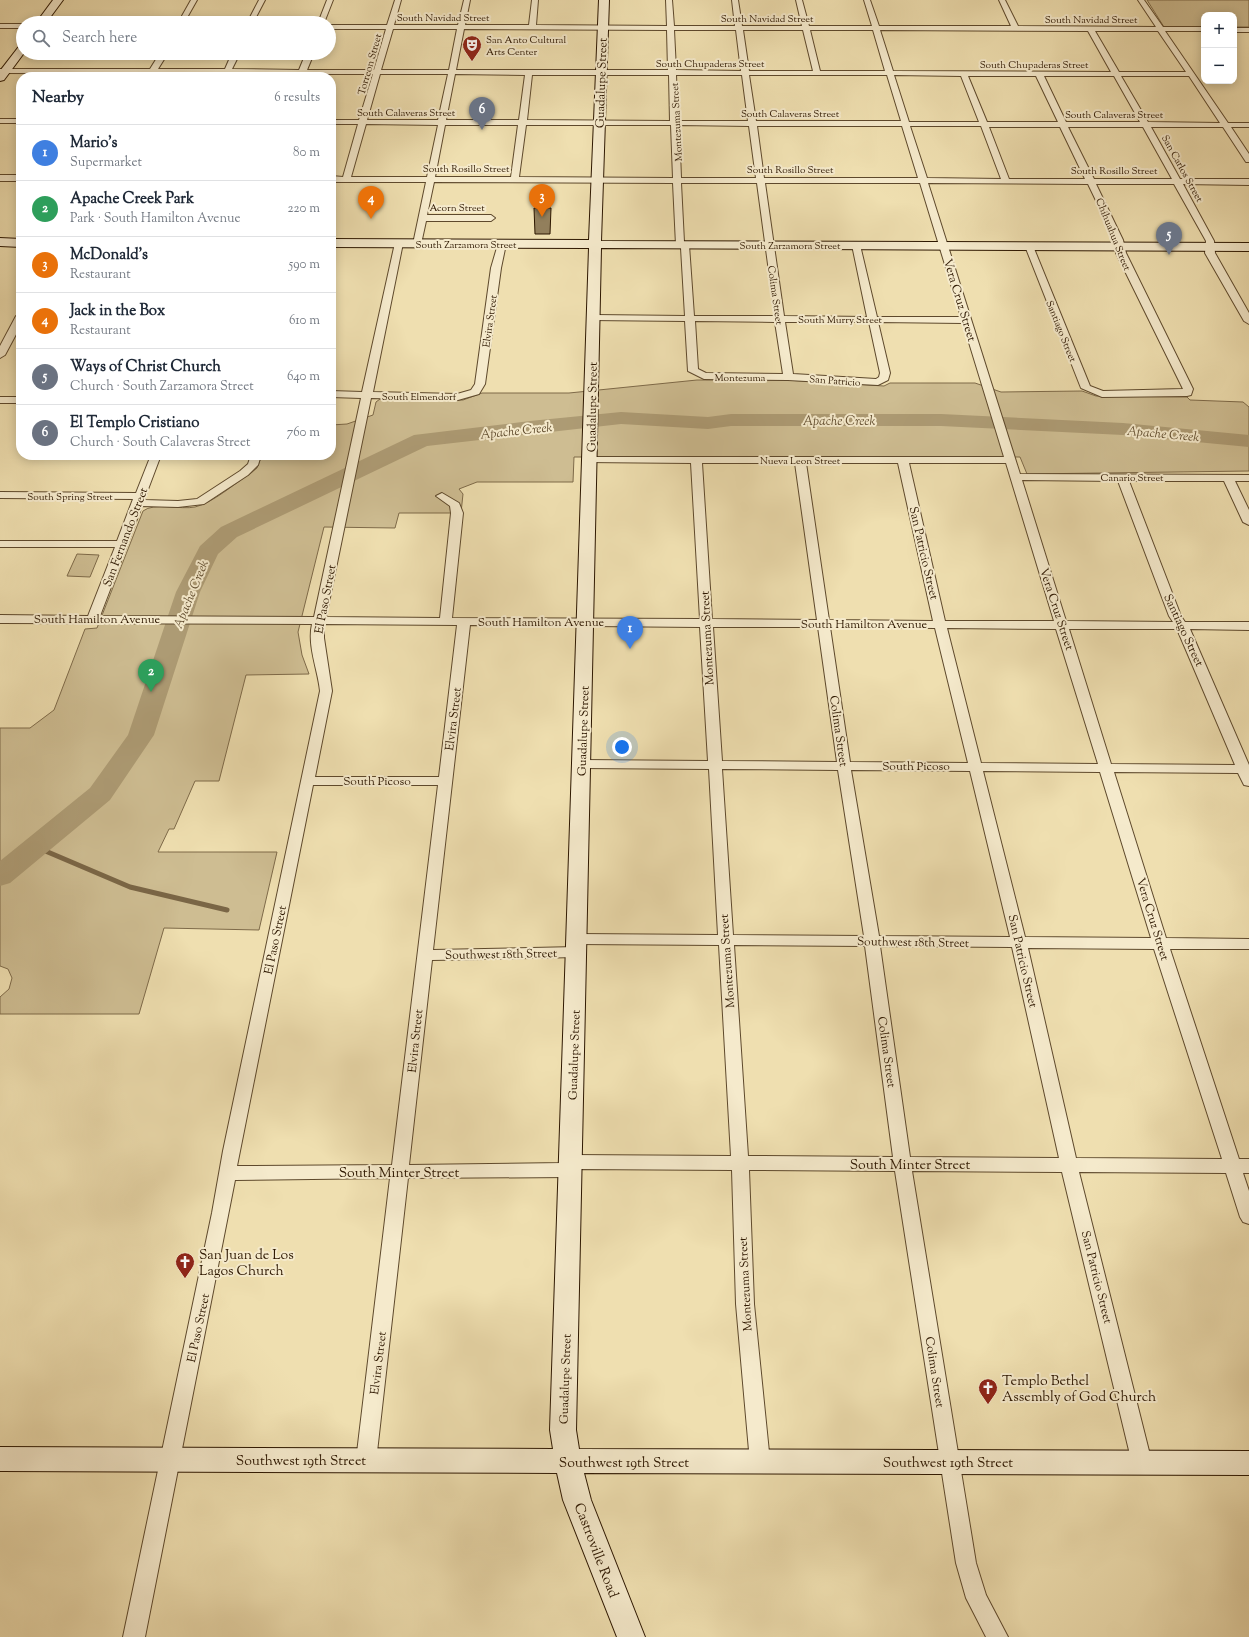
<!DOCTYPE html>
<html lang="en">
<head>
<meta charset="utf-8">
<style>
  body { margin:0; font-family:"Sorts Mill Goudy",serif; background:#f2f2f3; color:#1f2937 }
  .controls { position:absolute; right:12px; top:12px; display:grid; overflow:hidden; border-radius:8px; box-shadow:0 2px 10px #0003 }
  .controls button { width:36px; height:36px; display:grid; place-items:center; padding:0; border:0; border-bottom:1px solid #e0e1e3; background:#fff; color:#1f2937; font:20px sans-serif }
  .you { position:absolute; left:622px; top:747px; width:14px; height:14px; margin:-10px; border:3px solid #fff; border-radius:50%; background:#1a73e8; box-shadow:0 0 0 6px #1a73e833 }
  .badge { display:grid; place-items:center; width:26px; height:26px; border-radius:50%; background:#8f2418; color:#fff; font-size:13px; font-weight:700 }
  .pin { position:absolute; translate:-50% -33px; filter:drop-shadow(0 1px 2px #0008) }
  .pin::after { content:''; position:absolute; top:21px; width:14px; height:12px; background:inherit; clip-path:polygon(0 0,100% 0,50% 100%) }
  .list { margin:0; padding:0; list-style:none }
  h2 { display:flex; justify-content:space-between; align-items:center; height:52px; margin:0; padding:0 16px; font-size:17px }
  h2 small { font-size:13px; font-weight:400; color:#747a83 }
  .list li { display:grid; grid-template-columns:26px 1fr auto; gap:12px; align-items:center; box-sizing:border-box; height:56px; padding:0 16px; border-top:1px solid #e0e1e3 }
  .list b { display:block; font-size:15px; white-space:nowrap }
  .list p { margin:0; font-size:13px; white-space:nowrap; color:#747a83 }
  .list em { font-size:13px; font-style:normal; color:#747a83 }
  .icon { flex:none; width:22px; height:22px; fill:none; stroke:currentColor; stroke-width:2; stroke-linecap:round; stroke-linejoin:round }
  .map { position:relative; flex:none; width:1249px; height:1637px; overflow:hidden }
  .search { position:absolute; background:#fff; box-shadow:0 2px 10px #0003; left:16px; top:16px; width:320px; height:44px; display:flex; align-items:center; gap:10px; box-sizing:border-box; padding:0 14px; border-radius:22px; color:#747a83; font-size:15px }
  .panel { position:absolute; background:#fff; box-shadow:0 2px 10px #0003; left:16px; top:72px; width:320px; height:388px; border-radius:16px }
  .map>svg:first-child { display:block }
</style>
</head>
<body>
<div class="map">
<svg width="1249" height="1637" viewBox="0 0 1249 1637">
  <rect width="100%" height="100%" fill="#efdfb0"/>
  <filter id="stains"><feTurbulence type="fractalNoise" baseFrequency=".005" numOctaves="4"/><feColorMatrix values="0 0 0 0 .2 0 0 0 0 .09 0 0 0 0 .02 0 0 0 .5 -.17"/></filter>
  <radialGradient id="worn" r=".72"><stop offset=".6" stop-color="#630" stop-opacity="0"/><stop offset="1" stop-color="#630" stop-opacity=".3"/></radialGradient>
  <!-- green -->
  <path fill="#cebd92" stroke="#7e6a49" d="M1147,0H1249V27H1234V15H1204V27H1164Z
    M697,380H786L884,386L890,383H975L1001,392L1082,391L1096,396L1187,397L1190,400L1243,402L1249,407V471L1027,474L1020,457H574L573,482H477L459,489L463,494L461,513H399L395,528L324,527L298,632L302,655L309,674L246,675L219,781H195L174,829H169L158,852H277L259,930L164,928L139,1014H0V997L9,989L12,978L8,969L0,966V728H30L54,710L85,629L97,628L143,511C154,502 181,510 195,507C213,503 235,483 251,473L257,468L262,455H331V425L347,424L373,415L376,402L380,399L463,400L482,393H569Z
    M77,554L99,555L90,577L67,576Z"/>
  <g fill="none" stroke-linecap="round" stroke-linejoin="round">
    <!-- stream -->
    <path stroke="#7a6646" stroke-width="5" d="M36,847L130,887L227,910"/>
    <!-- river -->
    <path fill="#ad9b74" fill-rule="evenodd" d="M621,412L708,417L731,414H941L1123,423L1249,435V447L1123,435L941,426H731L708,429L621,424L427,446L237,537L218,554L200,592L154,735L110,800L10,883L0,886V861L90,788L128,735L176,592L200,546L221,527L414,435L530,421Z"/>
  </g>
  <!-- building -->
  <path fill="#927f5c" stroke="#2d1700" d="M534,208H551L550,234H535Z"/>
  <g fill="none" stroke-linecap="round" stroke-linejoin="round">
    <!-- street casing -->
    <g stroke="#5e492c" stroke-width="2">
      <path id="street" d="M191,0H197L184,23H178Z
        M259,0H265L253,23H247Z
        M327,0H333L324,23H318Z
        M395,0H401L394,25H458L464,0H470L465,25H529L532,0H538L536,25L667,26L666,0H672L674,26H735L732,0H738L742,26H802L796,0H802L809,26H872L864,0H870L879,26H1011L999,0H1005L1018,26L1156,27L1138,0H1144L1163,27H1204V31H1165L1228,123H1249V127H1231L1249,154V162H1246L1223,127H1151L1180,179H1249V185L1183,184L1214,241L1215,253L1249,313V324L1244,321L1205,253L1206,241L1174,184H1096L1123,240L1126,253L1193,389L1191,395L1187,396L1102,397L1081,388L1025,246L1026,244L1029,243L1033,246L1090,386L1103,391L1183,389L1116,253L1115,240L1088,184L928,183L1020,474L1249,475V481H1235L1249,510V525L1243,522L1224,481H1129L1181,616L1185,622H1249V630L1190,629L1249,765V786L1244,785L1238,773L1114,772L1166,938L1249,939V949H1170L1239,1159H1249V1173H1243L1249,1191V1224L1243,1222L1240,1217L1226,1173L1079,1172L1152,1463L1149,1469L1142,1472L1135,1469L1132,1463L1062,1172L912,1171L976,1563L986,1595L1008,1637H986L966,1598L956,1563L895,1171L749,1170L754,1304L770,1462L767,1468L760,1471L753,1468L750,1462L736,1304L732,1170L578,1169L576,1175L570,1177L408,1178L376,1461L373,1467L366,1470L359,1467L356,1461L390,1178L235,1180L145,1637H123L212,1213L223,1151L320,691C318,670 307,646 312,624L0,623V615L88,616L115,547H0V541H117L133,499L0,498V492L136,493L151,455H161L144,500L178,501L197,499L240,471L248,464L251,455H261L258,465L248,475L204,504L178,507L142,506L100,616L314,617L361,398L331,397V391L362,392L395,243L399,240L403,243L373,392L457,394L471,390L475,384L491,268L498,244L502,241L506,244L501,268L485,384L479,394L458,400L371,398L326,617L440,618L451,513L450,506L436,496L442,493L459,503L463,513L452,618L700,619L691,463L586,462L585,460L590,457H1004L963,323L878,322L890,373L888,380L878,385L788,380L704,379L688,371L685,321L591,320L589,318L594,315L685,316L681,248L676,245L673,183L434,182L427,215H491L495,218L491,221H426L421,244L417,247L413,244L426,182H331V176L343,177L358,124H331V120H359L373,74H305L304,77H296L298,74L0,73V69H150L160,53H168L158,69H225L232,53H240L232,69L299,70L306,53H314L307,70H374L386,29H329V25H387ZM393,29H457L449,70H381ZM464,29L667,30L668,70H456ZM674,30H736L741,71L676,70ZM743,30H803L813,71H749ZM810,30H873L885,71H820ZM880,30L1088,31L1111,72L893,71ZM1095,31H1158L1186,72H1119ZM380,74H448L438,120H367ZM455,74L525,75L519,120H446ZM532,75H669L670,121L527,120ZM676,75H742L748,121H678ZM749,75H887L901,121H756ZM894,75L961,76L979,122H909ZM968,76H1036L1058,122H987ZM1044,76H1114L1140,122H1066ZM1121,76H1189L1220,123L1148,122ZM366,124L438,125L427,177H351ZM445,125H518L511,177H435ZM526,125H671L673,178L519,177ZM679,125L749,126L756,178H681ZM757,126H902L918,178H764ZM910,126H981L1001,179L927,178ZM989,127H1060L1085,179H1009ZM1068,127H1143L1172,179H1094ZM681,183H757L775,316H694L689,245L684,242ZM765,183H920L961,317H877L860,245L856,242L852,245L867,317L784,316ZM695,321L775,322L783,374L706,373L698,369ZM785,322H869L880,373L879,377L876,379L793,374ZM702,463H795L817,620L712,619ZM806,463H898L933,621L829,620ZM909,463H1006L1054,621H945ZM1022,480L1118,481L1169,616L1173,622L1066,621ZM324,624L457,625L439,777H315L332,691L324,638ZM470,625L700,627L708,761L582,760L577,761L575,764L577,767L582,768L709,769L718,935L577,934L572,935L569,939L572,943L577,944L719,945L731,1156L571,1155L565,1157L563,1163L409,1165L432,960L577,957L582,956L585,952L582,948L577,947L433,950ZM713,627H818L837,762L722,761ZM830,627L935,628L968,763L850,762ZM947,628L1056,629L1098,764L981,763ZM1069,629H1177L1235,765L1111,764ZM722,769L838,770L864,936L733,935ZM851,770L970,771L1010,937L879,936ZM983,771L1100,772L1151,938L1025,937ZM313,785H438L392,1165L237,1166ZM734,945L865,946L893,1157L748,1156ZM880,946L1012,947L1059,1158L910,1157ZM1028,948L1154,949L1222,1159L1076,1158Z
        M0,24H23V28H0Z
        M1234,28H1249V32H1234Z
        M0,119H21V123H0Z
        M0,175H21V181H0Z
        M21,313V325L5,355L0,358V346L16,316Z
        M0,397H21V403H0Z"/>
    </g>
    <!-- secondary casing -->
    <g stroke="#2d1700" stroke-width="2">
      <path id="secondary" d="M53,0H63L46,23H36Z
        M599,0H609L601,241L1249,243V251L601,248L576,1430L579,1449L1249,1451V1475L584,1473L591,1500L645,1637H617L563,1500L557,1473L0,1471V1447L553,1449L550,1430L589,248L331,247V239L589,240Z
        M23,44L24,53L4,80L0,81V71L20,45Z
        M0,238L21,239V247L0,246Z"/>
    </g>
    <!-- street -->
    <use href="#street" fill="#f5eacc" fill-rule="evenodd"/>
    <!-- secondary -->
    <use href="#secondary" fill="#f5eacc" fill-rule="evenodd"/>
  </g>
  <!-- icons -->
  <defs>
    <g id="theatre-pin" transform="scale(1)"><path d="M0 17L-7.5 6A9.5 9.5 0 1 1 7.5 6Z" fill="#8f2418" stroke="#f5eacc"/><path d="M-5-5.5Q0-4 5-5.5V0Q5 5 0 6Q-5 5-5 0ZM-3.3-2.5H-1v1.5H-3.3ZM1-2.5H3.3v1.5H1ZM-2.8 1Q0 5.5 2.8 1Z" fill="#fff"/></g>
    <g id="church-pin" transform="scale(1)"><path d="M0 17L-7.5 6A9.5 9.5 0 1 1 7.5 6Z" fill="#8f2418" stroke="#f5eacc"/><path d="M-1.2-6h2.4v3.5h3.3v2.4h-3.3V6h-2.4V-.1h-3.3v-2.4h3.3Z" fill="#fff"/></g>
  </defs>
  <g fill-rule="evenodd">
    <use href="#theatre-pin" x="472" y="45"/>
    <use href="#church-pin" x="185" y="1262"/>
    <use href="#church-pin" x="988" y="1388"/>
  </g>
  <g text-anchor="middle" stroke-width="4" stroke-linejoin="round" paint-order="stroke">
    <!-- far-street labels -->
    <g font-size="10" fill="#2d1700" stroke="#f5eacc">
      <text x="443" y="21">South Navidad Street</text>
      <text x="767" y="22">South Navidad Street</text>
      <text x="1091" y="23">South Navidad Street</text>
      <text x="710" y="67">South Chupaderas Street</text>
      <text transform="translate(369 64) rotate(-74)" y="4">Torreon Street</text>
      <text x="1034" y="68">South Chupaderas Street</text>
      <text x="406" y="116">South Calaveras Street</text>
      <text x="790" y="117">South Calaveras Street</text>
      <text x="1114" y="118">South Calaveras Street</text>
      <text transform="translate(676 122) rotate(-93)" y="4">Montezuma Street</text>
      <text x="466" y="172">South Rosillo Street</text>
      <text transform="translate(1183 168) rotate(61)" y="4">San Carlos Street</text>
      <text x="790" y="173">South Rosillo Street</text>
      <text x="1114" y="174">South Rosillo Street</text>
      <text x="457" y="211">Acorn Street</text>
      <text transform="translate(1114 234) rotate(68)" y="4">Chihuahua Street</text>
      <text x="466" y="248">South Zarzamora Street</text>
      <text x="790" y="249">South Zarzamora Street</text>
      <text transform="translate(776 295) rotate(82)" y="4">Colima Street</text>
      <text x="840" y="323">South Murry Street</text>
      <text transform="translate(489 321) rotate(-82)" y="4">Elvira Street</text>
      <text transform="translate(1062 331) rotate(68)" y="4">Santiago Street</text>
      <text x="740" y="381">Montezuma</text>
      <text transform="translate(835 380) rotate(4)" y="4">San Patricio</text>
      <text x="419" y="400">South Elmendorf</text>
      <text x="800" y="464">Nueva Leon Street</text>
      <text x="1132" y="481">Canario Street</text>
      <text x="70" y="500">South Spring Street</text>
    </g>
    <!-- far-poi labels -->
    <g font-size="10" fill="#2d1700" stroke="#f5eacc" text-anchor="start">
      <text x="486" y="43">San Anto Cultural<tspan x="486" dy="12">Arts Center</tspan></text>
    </g>
    <!-- street labels -->
    <g font-size="12" fill="#2d1700" stroke="#f5eacc">
      <text transform="translate(601 83) rotate(-88)" y="4">Guadalupe Street</text>
      <text transform="translate(960 300) rotate(73)" y="4">Vera Cruz Street</text>
      <text transform="translate(592 407) rotate(-89)" y="4">Guadalupe Street</text>
      <text transform="translate(125 537) rotate(-69)" y="4">San Fernando Street</text>
      <text transform="translate(924 553) rotate(77)" y="4">San Patricio Street</text>
      <text transform="translate(325 599) rotate(-79)" y="4">El Paso Street</text>
      <text transform="translate(1057 609) rotate(72)" y="4">Vera Cruz Street</text>
      <text x="97" y="623">South Hamilton Avenue</text>
      <text x="541" y="626">South Hamilton Avenue</text>
      <text x="864" y="628">South Hamilton Avenue</text>
      <text transform="translate(1184 630) rotate(65)" y="4">Santiago Street</text>
      <text transform="translate(707 638) rotate(-93)" y="4">Montezuma Street</text>
      <text transform="translate(453 719) rotate(-83)" y="4">Elvira Street</text>
      <text transform="translate(583 731) rotate(-88)" y="4">Guadalupe Street</text>
      <text transform="translate(839 731) rotate(82)" y="4">Colima Street</text>
      <text x="916" y="770">South Picoso</text>
      <text x="377" y="785">South Picoso</text>
      <text transform="translate(1153 919) rotate(73)" y="4">Vera Cruz Street</text>
      <text transform="translate(275 940) rotate(-78)" y="4">El Paso Street</text>
      <text transform="translate(913 942) rotate(1)" y="4">Southwest 18th Street</text>
      <text transform="translate(501 954) rotate(-1)" y="4">Southwest 18th Street</text>
      <text transform="translate(727 961) rotate(-94)" y="4">Montezuma Street</text>
      <text transform="translate(1023 961) rotate(77)" y="4">San Patricio Street</text>
      <text transform="translate(415 1041) rotate(-84)" y="4">Elvira Street</text>
      <text transform="translate(887 1052) rotate(82)" y="4">Colima Street</text>
      <text transform="translate(574 1055) rotate(-88)" y="4">Guadalupe Street</text>
      <text transform="translate(1097 1277) rotate(76)" y="4">San Patricio Street</text>
      <text transform="translate(745 1284) rotate(-93)" y="4">Montezuma Street</text>
      <text transform="translate(198 1328) rotate(-78)" y="4">El Paso Street</text>
      <text transform="translate(378 1363) rotate(-83)" y="4">Elvira Street</text>
      <text transform="translate(935 1372) rotate(81)" y="4">Colima Street</text>
      <text transform="translate(565 1379) rotate(-88)" y="4">Guadalupe Street</text>
    </g>
    <!-- water labels -->
    <g font-size="13" font-style="italic" fill="#604c2e" stroke="#f5eacc">
      <text x="839" y="425">Apache Creek</text>
      <text transform="translate(516 430) rotate(-6)" y="5">Apache Creek</text>
      <text transform="translate(1163 433) rotate(5)" y="5">Apache Creek</text>
      <text transform="translate(190 594) rotate(-68)" y="5">Apache Creek</text>
    </g>
    <!-- near-street labels -->
    <g font-size="14" fill="#2d1700" stroke="#f5eacc">
      <text x="910" y="1169">South Minter Street</text>
      <text x="399" y="1177">South Minter Street</text>
      <text x="301" y="1465">Southwest 19th Street</text>
      <text x="624" y="1467">Southwest 19th Street</text>
      <text x="948" y="1467">Southwest 19th Street</text>
      <text transform="translate(597 1550) rotate(69)" y="5">Castroville Road</text>
    </g>
    <!-- near-poi labels -->
    <g font-size="14" fill="#2d1700" stroke="#f5eacc" text-anchor="start">
      <text x="199" y="1259">San Juan de Los<tspan x="199" dy="16">Lagos Church</tspan></text>
      <text x="1002" y="1385">Templo Bethel<tspan x="1002" dy="16">Assembly of God Church</tspan></text>
    </g>
  </g>
  <rect width="100%" height="100%" filter="url(#stains)"/>
  <rect width="100%" height="100%" fill="url(#worn)"/>
</svg>
<div class="controls">
<button>+</button>
<button>−</button>
</div>
<div class="you"></div>
<div class="pin badge" style="left:630px;top:649px;background:#3f7fe0">1</div>
<div class="pin badge" style="left:151px;top:692px;background:#2e9e5b">2</div>
<div class="pin badge" style="left:542px;top:217px;background:#e8710a">3</div>
<div class="pin badge" style="left:371px;top:219px;background:#e8710a">4</div>
<div class="pin badge" style="left:1169px;top:255px;background:#6b7280">5</div>
<div class="pin badge" style="left:482px;top:130px;background:#6b7280">6</div>
<div class="search"><svg class="icon" aria-label="search" viewBox="0 0 24 24"><circle cx="10" cy="10" r="6"/><path d="M15 15l6 6"/></svg>Search here</div>
<section class="panel">
<h2>Nearby<small>6 results</small></h2>
<ul class="list">
<li><span class="badge" style="background:#3f7fe0">1</span><div><b>Mario's</b><p>Supermarket</p></div><em>80 m</em></li>
<li><span class="badge" style="background:#2e9e5b">2</span><div><b>Apache Creek Park</b><p>Park · South Hamilton Avenue</p></div><em>220 m</em></li>
<li><span class="badge" style="background:#e8710a">3</span><div><b>McDonald's</b><p>Restaurant</p></div><em>590 m</em></li>
<li><span class="badge" style="background:#e8710a">4</span><div><b>Jack in the Box</b><p>Restaurant</p></div><em>610 m</em></li>
<li><span class="badge" style="background:#6b7280">5</span><div><b>Ways of Christ Church</b><p>Church · South Zarzamora Street</p></div><em>640 m</em></li>
<li><span class="badge" style="background:#6b7280">6</span><div><b>El Templo Cristiano</b><p>Church · South Calaveras Street</p></div><em>760 m</em></li>
</ul>
</section>
</div>
</body>
</html>
